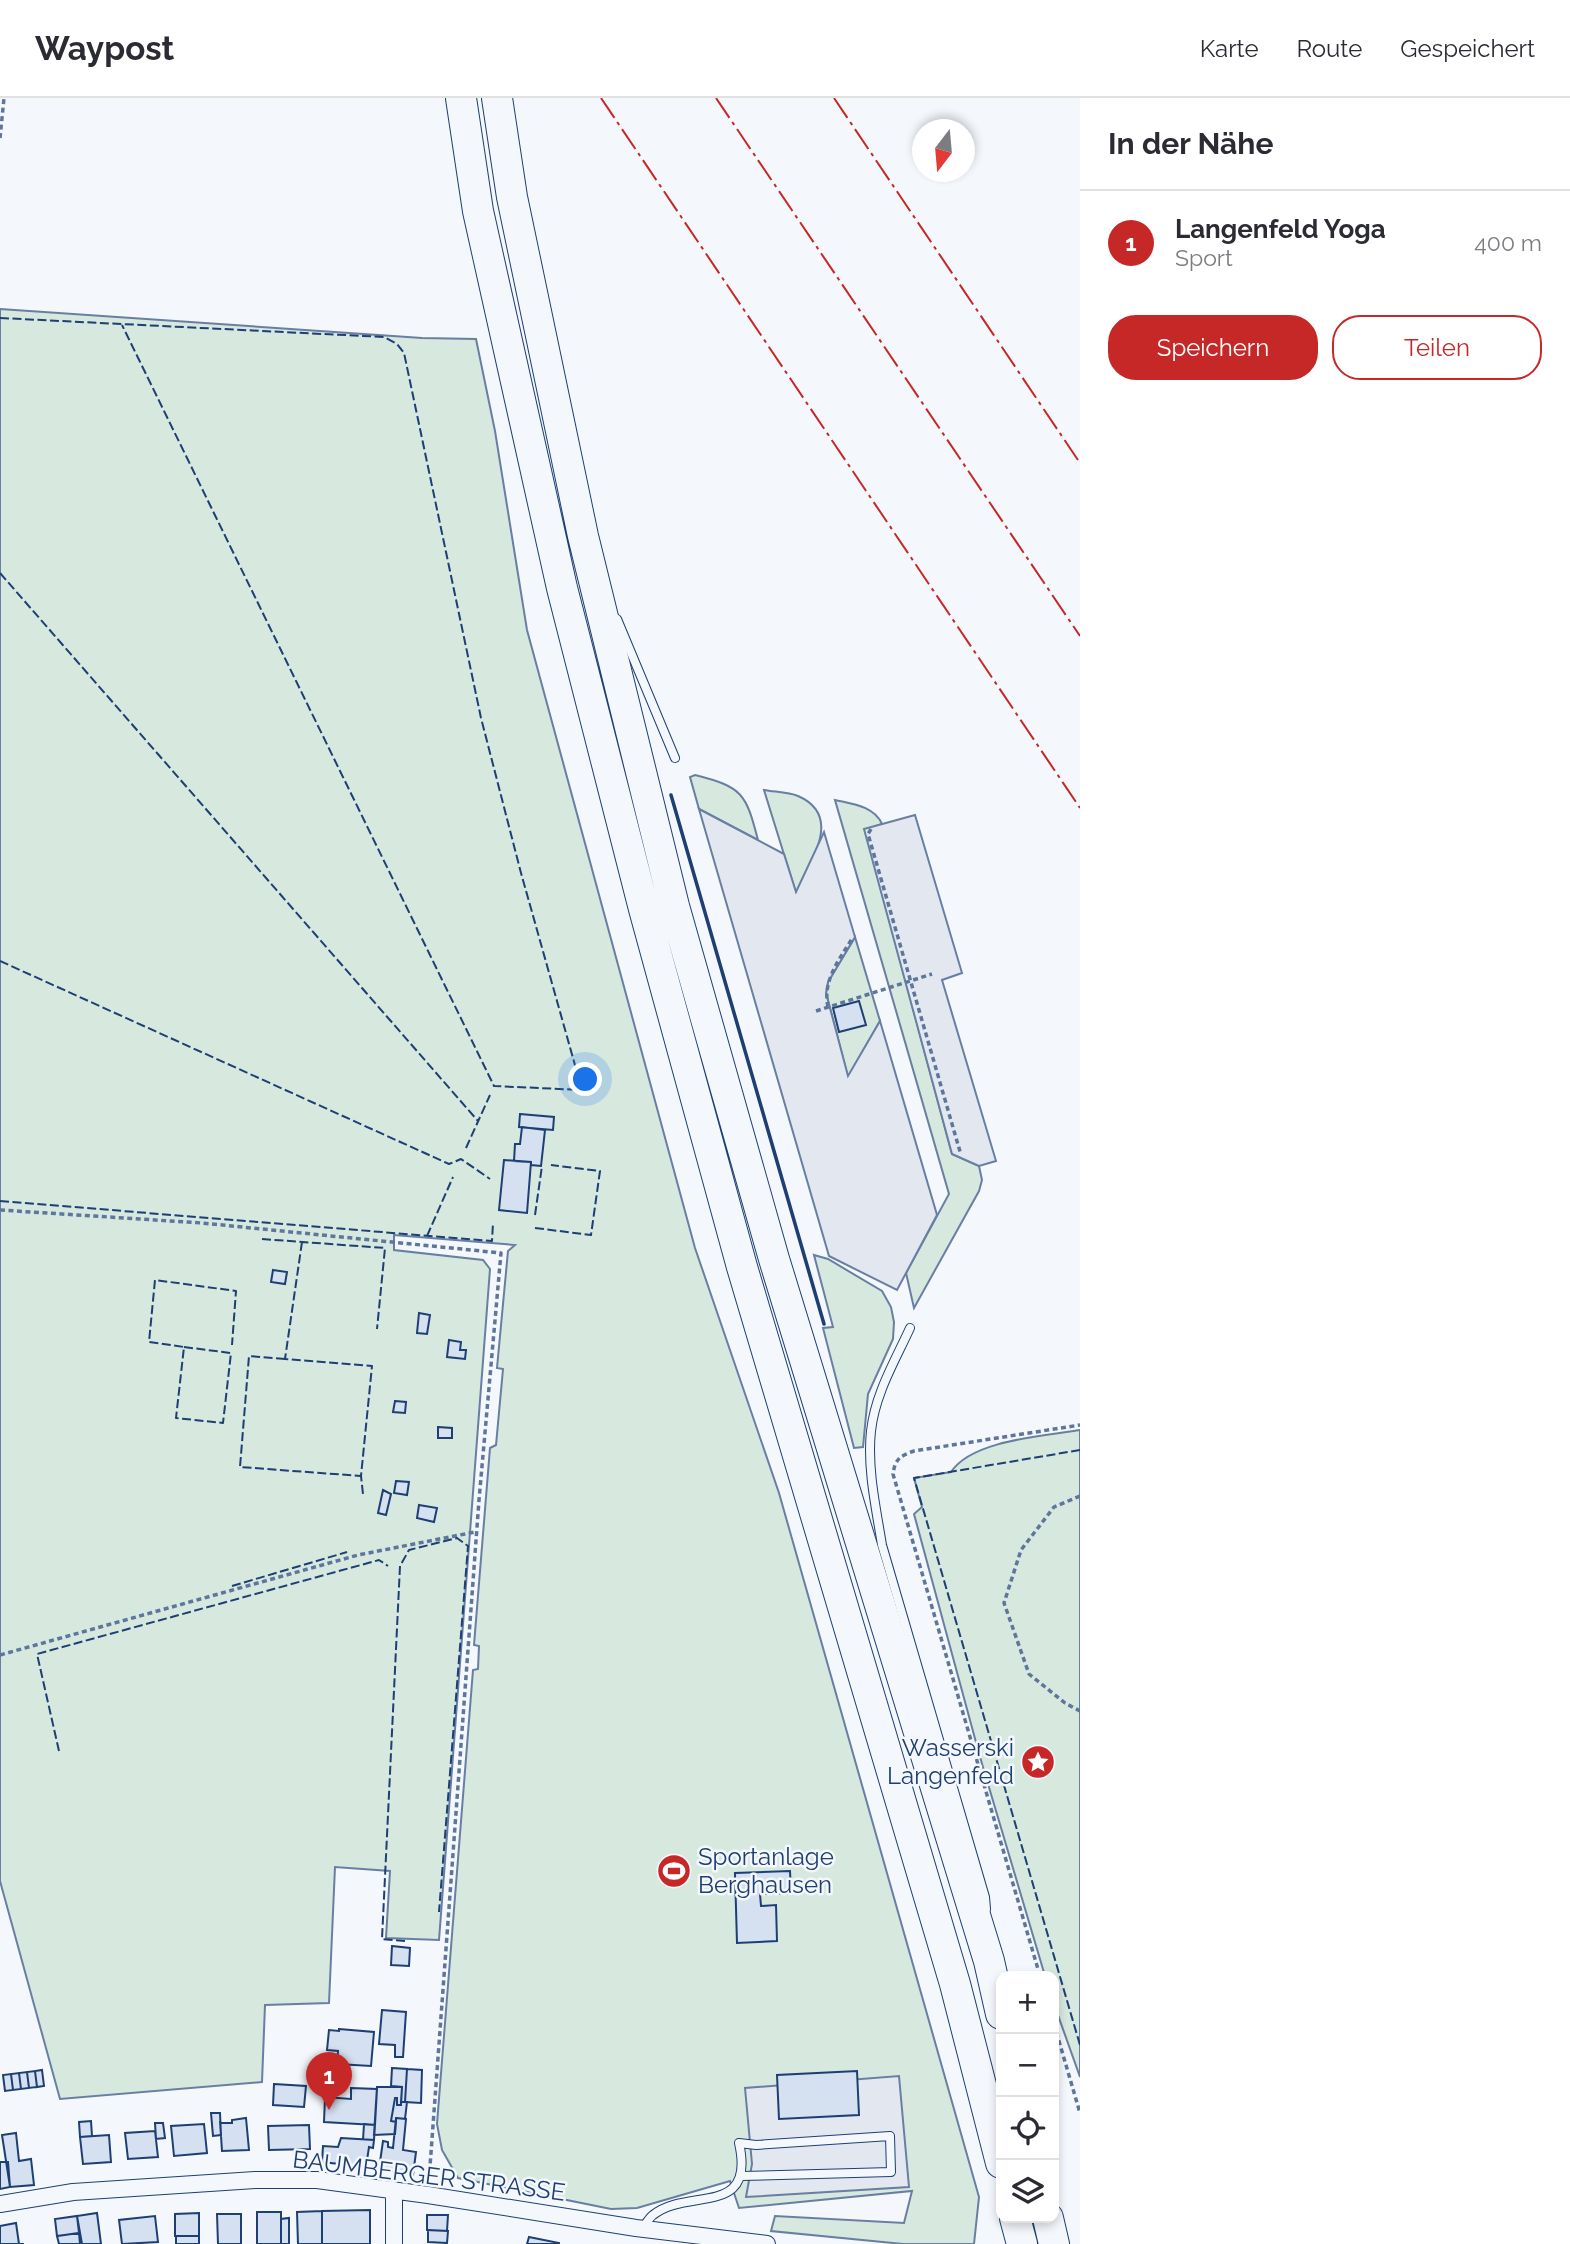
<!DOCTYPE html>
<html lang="de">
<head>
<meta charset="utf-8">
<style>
  body { margin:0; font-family:Raleway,sans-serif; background:#f7f7f7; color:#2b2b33 }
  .controls { position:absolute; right:21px; bottom:21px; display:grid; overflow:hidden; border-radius:14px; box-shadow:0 4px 10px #0003 }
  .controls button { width:63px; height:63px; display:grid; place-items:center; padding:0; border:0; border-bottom:2px solid #e1e1e2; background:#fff; color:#2b2b33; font:35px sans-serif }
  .compass { position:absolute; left:912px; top:21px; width:63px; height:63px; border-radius:50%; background:#fff; box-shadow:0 4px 10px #0003; rotate:196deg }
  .you { position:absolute; left:586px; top:982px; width:24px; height:24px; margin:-18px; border:5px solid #fff; border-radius:50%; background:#1a73e8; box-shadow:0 0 0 10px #1a73e833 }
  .badge { display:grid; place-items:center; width:46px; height:46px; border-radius:50%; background:#c62828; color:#fff; font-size:23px; font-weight:700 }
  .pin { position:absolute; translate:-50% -58px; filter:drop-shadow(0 2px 4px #0008) }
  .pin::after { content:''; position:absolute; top:37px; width:24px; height:21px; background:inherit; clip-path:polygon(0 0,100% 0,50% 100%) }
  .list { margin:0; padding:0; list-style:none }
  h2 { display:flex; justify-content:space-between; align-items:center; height:91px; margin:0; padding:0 28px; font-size:30px }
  h2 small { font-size:23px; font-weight:400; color:#7c7c81 }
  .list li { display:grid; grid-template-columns:46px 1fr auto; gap:21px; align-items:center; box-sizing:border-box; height:105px; padding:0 28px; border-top:2px solid #e1e1e2 }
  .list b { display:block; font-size:26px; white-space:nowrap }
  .list p { margin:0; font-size:23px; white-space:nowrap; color:#7c7c81 }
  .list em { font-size:23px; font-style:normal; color:#7c7c81 }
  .actions { display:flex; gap:14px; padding:21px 28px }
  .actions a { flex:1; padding:16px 0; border:2px solid #c62828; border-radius:28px; text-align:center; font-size:24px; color:#c62828 }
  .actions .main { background:#c62828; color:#fff }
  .icon { flex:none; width:38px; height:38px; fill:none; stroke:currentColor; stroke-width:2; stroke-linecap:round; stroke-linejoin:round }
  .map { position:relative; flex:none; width:1080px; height:2146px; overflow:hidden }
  header { display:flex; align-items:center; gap:42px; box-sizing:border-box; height:98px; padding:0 35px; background:#fff; border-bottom:2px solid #e1e1e2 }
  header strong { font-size:33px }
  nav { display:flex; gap:38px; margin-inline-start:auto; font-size:24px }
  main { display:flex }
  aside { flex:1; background:#fff }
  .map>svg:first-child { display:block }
</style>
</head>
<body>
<header>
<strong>Waypost</strong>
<nav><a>Karte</a><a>Route</a><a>Gespeichert</a></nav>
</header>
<main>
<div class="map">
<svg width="1080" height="2146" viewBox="0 0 1080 2146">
  <rect width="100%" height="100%" fill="#f4f7fb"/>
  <!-- green -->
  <path fill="#d7e8df" stroke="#687fa3" stroke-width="2" d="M0,211L422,240L476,241L495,333L527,532L695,1150L779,1395L979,2099L974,2146H903L771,2133L775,2118L904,2125L912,2093L739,2110L730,2083L637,2110L611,2111L458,2080L442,2052L437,2026L473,1572L478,1571L479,1548L474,1547L490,1350L496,1347L503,1271L497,1270L508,1153L515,1147L394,1137V1152L483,1162L490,1171L439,1842L386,1840L390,1773L335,1769L329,1905L265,1907L262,1984L60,2001L0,1783Z
    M695,677C743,689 746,696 758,742L699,711L690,679Z
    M764,692C775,694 788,694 798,698C844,718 810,764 796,795Z
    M835,702C852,706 874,708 882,726L865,732L952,1056L979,1068L982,1082L979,1093L914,1210L906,1175L949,1096Z
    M855,839L880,923L848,979L826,895L828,884Z
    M814,1157L828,1161L882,1193L891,1209L894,1224L893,1241L868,1296L863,1349L854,1350L823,1230L833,1229Z
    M1080,1332V1979L1054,1906V1878H1045L980,1659L914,1416L922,1409L914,1380L951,1374C972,1342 1044,1338 1080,1332Z"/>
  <!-- parking -->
  <path fill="#e3e8f0" stroke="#687fa3" stroke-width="2" d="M699,711L784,756L796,794L824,734L855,839L828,884L826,895L848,978L880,923L937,1117L897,1192L829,1158Z
    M915,717L962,875L942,882L996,1063L979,1068L952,1056L864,731Z
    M899,1978L909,2089L746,2099L752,2066L745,1990Z"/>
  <!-- building -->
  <path fill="#d5e0f0" stroke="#1d3f73" stroke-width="2" d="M859,903L866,927L839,934L833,910Z
    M520,1016L554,1019L553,1032L519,1029Z
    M522,1029L545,1032L541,1068L531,1067V1064L514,1063L515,1046H520Z
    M504,1062L531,1064L527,1115L499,1112Z
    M273,1172L287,1174L285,1186L271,1184Z
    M419,1215L430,1217L427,1236L417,1235Z
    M449,1242L461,1244L460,1252H466L465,1261L447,1259Z
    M395,1303L406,1304L405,1315L393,1314Z
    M438,1329L452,1330V1340H438Z
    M396,1383L409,1384L407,1397L394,1395Z
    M383,1392L391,1396L386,1417L378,1415Z
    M419,1407L437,1410L434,1424L417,1420Z
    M790,1773L791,1795L760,1796L761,1808L776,1807L777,1843L737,1845L735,1775Z
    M392,1848L410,1850L409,1868L391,1867Z
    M382,1912L406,1914L403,1959H395V1947L379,1946Z
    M339,1931L374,1934L371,1968L337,1966L338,1953L327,1952L329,1932L339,1933Z
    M392,1970L407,1971L405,2004H401L402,1989L391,1988Z
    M407,1971L422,1972L421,2005L405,2004Z
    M42,1972L44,1988L37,1989L35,1973Z
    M35,1973L37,1989L29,1990L27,1974Z
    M857,1973L859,2017L779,2021L777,1977Z
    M27,1974L29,1990L21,1991L19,1975Z
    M19,1975L21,1991L13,1992L11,1976Z
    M11,1976L13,1992L5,1993L3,1977Z
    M274,1986L306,1988L304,2009L273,2007Z
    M377,1989H402L401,2007H397V2000H395L391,2023L396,2024L395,2036L374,2037Z
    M351,1990L377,1991L375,2027L324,2024L325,1999L351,2001Z
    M395,2000H397V2007H401V2004H407L405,2021L396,2020V2024L391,2023Z
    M211,2015H220L221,2037L213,2038Z
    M246,2020L249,2052L222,2053L220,2023L221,2025H232V2022Z
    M396,2020L406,2021L403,2052L416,2054L413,2077L379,2071L383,2043L388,2044V2049L393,2050Z
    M91,2023L92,2038L80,2039L79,2024Z
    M155,2025H163L165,2040L156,2041Z
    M204,2026L207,2055L174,2058L171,2028Z
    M364,2026L375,2027L374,2042H363Z
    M309,2027L310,2051L269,2052L268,2028Z
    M155,2033L158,2059L128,2061L125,2035Z
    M16,2035L19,2063L31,2061L34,2087L10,2089L2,2037Z
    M109,2037L111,2064L83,2066L80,2039Z
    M341,2040L374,2042L373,2050L369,2049L366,2069L322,2064L323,2048L338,2049Z
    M0,2064H8L10,2089L0,2091Z
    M370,2112V2146H322V2113Z
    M322,2113V2146H298L297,2114Z
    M257,2114H281V2146H257Z
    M97,2115L101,2146H82L77,2118Z
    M199,2115V2138H175V2116Z
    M217,2116H241V2146H218Z
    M427,2117H448L447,2133L427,2132Z
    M77,2118L79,2135L57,2138L55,2121Z
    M155,2118L158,2144L122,2146L119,2122Z
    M289,2120V2146H281V2121Z
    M16,2125L19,2146H24H0V2128Z
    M428,2132L448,2133L447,2145L428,2144Z
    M79,2135L80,2146H59L57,2138Z
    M176,2138H199V2146H176Z
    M529,2139L559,2145V2146H527Z"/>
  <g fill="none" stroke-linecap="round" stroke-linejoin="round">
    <!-- service casing -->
    <g stroke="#1d3f73" stroke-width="10">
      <path id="service" d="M617,521L675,660
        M910,1230C895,1263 875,1296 871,1333C867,1370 876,1410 882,1447L985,1799L986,1811
        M642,2130C646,2126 649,2120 653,2117C688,2089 756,2120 739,2045L756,2047L890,2038L891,2074L741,2078"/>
    </g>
    <!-- minor casing -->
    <g stroke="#1d3f73" stroke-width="18">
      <path id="minor" d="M0,2106L73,2094L255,2082H317L428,2097L636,2130L767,2146
        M394,2146V2092"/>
    </g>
    <!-- motorway casing -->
    <g stroke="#1d3f73" stroke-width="32">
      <path id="motorway" d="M461,0L478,113L562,490L644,811L742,1169L955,1886L1001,2065
        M497,0L512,99L583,438L674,808L774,1161L989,1863L1001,1916
        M1015,2120L1022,2146
        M1048,2120L1054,2146"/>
    </g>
    <!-- path -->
    <path stroke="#5e769c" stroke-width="3.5" stroke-dasharray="5 3.5" stroke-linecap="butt" d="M0,40L4,0
      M871,731L868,736L961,1057
      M828,909C822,882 840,861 853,839
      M816,913L932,876
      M0,1112L202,1125L501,1155L479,1402L429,2082
      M1080,1398L1054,1409L1021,1452L1004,1505L1029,1576L1065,1605L1080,1613
      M0,1557L358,1457L475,1434
      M1040,1878L893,1376C895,1361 900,1358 914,1353L1080,1327
      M1054,1926L1080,2015"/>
    <!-- service -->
    <use href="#service" stroke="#f4f7fb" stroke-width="8"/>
    <!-- minor -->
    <use href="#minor" stroke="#f4f7fb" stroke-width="16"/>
    <!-- motorway -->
    <use href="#motorway" stroke="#f4f7fb" stroke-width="30"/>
    <!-- fence -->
    <path stroke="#1d3f73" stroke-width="2" stroke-dasharray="9 3.5" stroke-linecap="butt" d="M0,220L384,239L397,246L404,255L481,620L521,775L582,992L494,988L122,227
      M0,475L478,1023
      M0,863L449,1066L461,1061L490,1081
      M466,1050L490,997
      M0,1103L492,1143L493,1125
      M535,1117L542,1068
      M535,1130L591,1137L600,1073L551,1067
      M427,1138L453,1079
      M262,1141L385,1150L377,1231
      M302,1144L285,1261L372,1268L361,1378L363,1396
      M184,1249L231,1255L223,1325L176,1320L184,1249L149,1244L155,1182L236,1193L232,1247
      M285,1261L249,1258L240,1369L361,1378
      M1080,1352L914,1380L1080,1947
      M232,1488L347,1454
      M59,1653L37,1556L379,1462L388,1468
      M405,1843L382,1841L400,1468L409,1452L457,1440L468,1448L439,1814"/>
    <!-- wall -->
    <path stroke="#1d3f73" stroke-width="3.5" d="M671,697L824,1226"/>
    <!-- power -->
    <path stroke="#c62828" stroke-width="2" stroke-dasharray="24 5 3.5 5" stroke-linecap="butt" d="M601,0L1080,710
      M716,0L1080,538
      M834,0L1080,365"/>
  </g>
  <!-- icons -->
  <defs>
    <g id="sight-disc" transform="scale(1.75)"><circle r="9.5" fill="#c62828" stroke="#f4f7fb"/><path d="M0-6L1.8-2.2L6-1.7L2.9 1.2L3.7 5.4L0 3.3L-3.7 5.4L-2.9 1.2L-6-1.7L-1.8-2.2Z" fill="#fff"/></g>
    <g id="stadium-disc" transform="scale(1.75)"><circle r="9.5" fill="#c62828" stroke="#f4f7fb"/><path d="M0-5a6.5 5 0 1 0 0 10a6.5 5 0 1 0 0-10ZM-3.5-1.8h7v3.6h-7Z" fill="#fff"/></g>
  </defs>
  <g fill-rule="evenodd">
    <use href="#sight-disc" x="1038" y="1664"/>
    <use href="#stadium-disc" x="674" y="1773"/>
  </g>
  <g text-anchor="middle" stroke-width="5" stroke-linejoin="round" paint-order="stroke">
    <!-- poi labels -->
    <g font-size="24" fill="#1d3f73" stroke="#f4f7fb" text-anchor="end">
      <text x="1014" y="1658">Wasserski<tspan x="1014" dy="28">Langenfeld</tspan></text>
      <text x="698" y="1767" text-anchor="start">Sportanlage<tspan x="698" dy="28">Berghausen</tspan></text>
    </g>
    <!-- street labels -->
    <g font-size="24" fill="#1d3f73" stroke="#f4f7fb">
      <text transform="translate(429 2078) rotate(7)" y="8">BAUMBERGER STRASSE</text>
    </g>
  </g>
</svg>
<div class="controls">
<button>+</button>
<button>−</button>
<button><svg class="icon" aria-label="locate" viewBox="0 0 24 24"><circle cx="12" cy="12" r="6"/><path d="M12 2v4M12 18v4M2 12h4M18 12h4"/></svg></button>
<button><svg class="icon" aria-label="layers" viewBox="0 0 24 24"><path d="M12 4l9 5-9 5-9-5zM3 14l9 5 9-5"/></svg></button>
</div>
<svg class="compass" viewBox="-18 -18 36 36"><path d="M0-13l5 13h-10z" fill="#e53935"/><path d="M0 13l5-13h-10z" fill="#7c7c81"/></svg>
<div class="you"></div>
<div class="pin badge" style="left:329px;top:2012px">1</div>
</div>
<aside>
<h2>In der Nähe<small></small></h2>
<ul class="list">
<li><span class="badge">1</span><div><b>Langenfeld Yoga</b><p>Sport</p></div><em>400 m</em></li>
</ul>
<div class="actions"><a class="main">Speichern</a><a>Teilen</a></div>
</aside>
</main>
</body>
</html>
